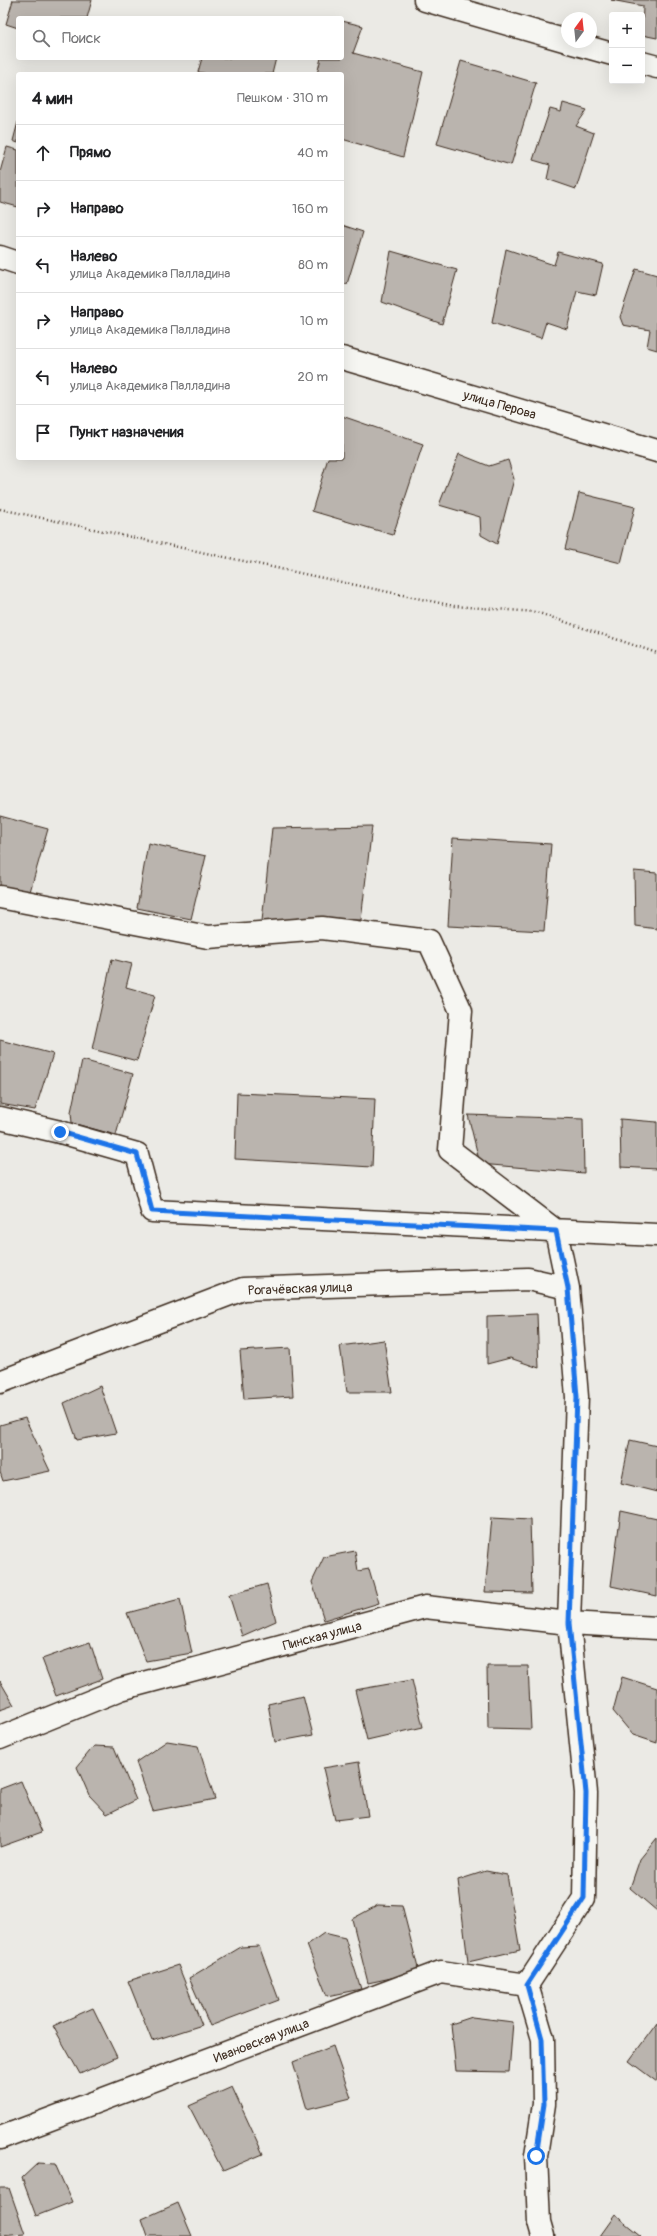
<!DOCTYPE html>
<html lang="ru">
<head>
<meta charset="utf-8">
<style>
  body { margin:0; font-family:Pangolin,sans-serif; background:#f2f2f2; color:#202124 }
  .controls { position:absolute; right:12px; top:12px; display:grid; overflow:hidden; border-radius:4px; box-shadow:0 4px 16px #0002 }
  .controls button { width:36px; height:36px; display:grid; place-items:center; padding:0; border:0; border-bottom:1px solid #e0e0e0; background:#fff; color:#202124; font:20px sans-serif }
  .compass { position:absolute; left:561px; top:12px; width:36px; height:36px; border-radius:50%; background:#fff; box-shadow:0 4px 16px #0002; rotate:15deg }
  .stop { position:absolute; width:12px; height:12px; margin:-9px; border:3px solid #1a73e8; border-radius:50%; background:#fff }
  .stop.end { background:#1a73e8; border-color:#fff; box-shadow:0 1px 4px #0008 }
  .list { margin:0; padding:0; list-style:none }
  h2 { display:flex; justify-content:space-between; align-items:center; height:52px; margin:0; padding:0 16px; font-size:17px }
  h2 small { font-size:13px; font-weight:400; color:#757577 }
  .list li { display:grid; grid-template-columns:26px 1fr auto; gap:12px; align-items:center; box-sizing:border-box; height:56px; padding:0 16px; border-top:1px solid #e0e0e0 }
  .list b { display:block; font-size:15px; white-space:nowrap }
  .list p { margin:0; font-size:13px; white-space:nowrap; color:#757577 }
  .list em { font-size:13px; font-style:normal; color:#757577 }
  .icon { flex:none; width:22px; height:22px; fill:none; stroke:currentColor; stroke-width:2; stroke-linecap:round; stroke-linejoin:round }
  .map { position:relative; flex:none; width:657px; height:2236px; overflow:hidden }
  .search { position:absolute; background:#fff; box-shadow:0 4px 16px #0002; left:16px; top:16px; width:328px; height:44px; display:flex; align-items:center; gap:10px; box-sizing:border-box; padding:0 14px; border-radius:4px; color:#757577; font-size:15px }
  .panel { position:absolute; background:#fff; box-shadow:0 4px 16px #0002; left:16px; top:72px; width:328px; height:388px; border-radius:4px }
  .map>svg:first-child { display:block }
</style>
</head>
<body>
<div class="map">
<svg width="657" height="2236" viewBox="0 0 657 2236">
  <rect width="100%" height="100%" fill="#ebeae5"/>
  <filter id="ink" filterUnits="userSpaceOnUse"><feTurbulence type="fractalNoise" baseFrequency=".025" numOctaves="2"/><feDisplacementMap in="SourceGraphic" scale="8" xChannelSelector="R" yChannelSelector="G"/><feConvolveMatrix kernelMatrix="1 2 1 2 8 2 1 2 1" color-interpolation-filters="sRGB"/></filter>
  <g filter="url(#ink)">
    <!-- building -->
    <path fill="#bab4ae" stroke="#3b2a1e" d="M13,0H92L87,18H18V28L6,24Z
      M611,0H657V38L642,35L643,6Z
      M342,21L363,26L353,53L423,72L403,157L342,139V74H317L321,58H342Z
      M202,58H276L272,74H208L198,72Z
      M461,61L536,83L511,165L437,144Z
      M563,103L587,110L576,126L594,133L576,189L547,179L550,165L533,160L550,109L561,112Z
      M18,122V143L13,141Z
      M7,147L18,150V207L0,202V172Z
      M342,225L363,232L347,284L342,283Z
      M506,249L554,265L558,252L603,264L596,295L577,291L567,329L546,322L541,338L492,323Z
      M391,251L457,270L442,324L382,302Z
      M636,269L657,275V350L647,347L650,330L623,325L620,317Z
      M342,416L423,444L393,535L312,511L328,458H342Z
      M459,454L489,466L508,460L514,479L497,544L481,535L480,517L439,505Z
      M579,493L635,507L621,563L565,549Z
      M0,816L48,829L27,902L0,897Z
      M372,826L361,920L262,921L272,828Z
      M453,838L551,844L544,931L448,926Z
      M148,843L206,856L191,919L137,908Z
      M634,871L657,873V929L635,926Z
      M112,959L132,964L126,987L155,995L137,1061L92,1049Z
      M0,1040L53,1054L35,1110L0,1104Z
      M82,1060L133,1074L116,1135L72,1123L71,1112Z
      M237,1093L375,1099L372,1167L235,1159Z
      M468,1115L583,1119L584,1173L480,1164Z
      M620,1119L657,1122V1169L621,1167Z
      M537,1314L539,1368L510,1358L487,1364V1316Z
      M384,1340L392,1392H347L340,1346Z
      M290,1348L293,1396L244,1399L240,1351Z
      M100,1386L116,1433L77,1440L64,1403Z
      M25,1418L50,1471L3,1481L0,1472V1425Z
      M630,1440L657,1446V1492L621,1483Z
      M621,1511L657,1519V1596L611,1586Z
      M492,1517L530,1519L532,1593L485,1592Z
      M355,1551L358,1571L369,1569L379,1603L324,1620L312,1582L324,1557Z
      M267,1584L276,1621L242,1636L229,1595Z
      M180,1599L192,1653L146,1661L127,1613Z
      M90,1642L102,1679L56,1696L42,1659Z
      M487,1666H528L531,1729L488,1728Z
      M622,1677L657,1688V1743L633,1735L613,1711Z
      M412,1680L423,1727L367,1740L355,1690Z
      M0,1681L14,1705L0,1710Z
      M303,1696L313,1735L275,1742L268,1704Z
      M167,1741L198,1746L215,1799L153,1811L136,1762Z
      M94,1746L114,1747L136,1800L107,1814L89,1795L77,1767Z
      M359,1762L368,1816L335,1820L323,1768Z
      M21,1781L42,1832L0,1847V1789Z
      M657,1838V1911L630,1888L640,1859Z
      M486,1871L507,1875L520,1950L468,1962L458,1880Z
      M378,1905L402,1906L419,1972L368,1983L352,1919Z
      M324,1933L345,1938L361,1989L327,1996L307,1945Z
      M259,1946L279,2000L210,2026L189,1978L241,1947Z
      M178,1965L202,2025L152,2041L128,1981Z
      M93,2008L117,2057L80,2074L53,2026Z
      M472,2017L513,2022L509,2072L456,2071L451,2024Z
      M657,2023V2082L629,2061Z
      M333,2046L351,2098L307,2109L293,2062Z
      M232,2087L263,2154L223,2171L189,2106Z
      M38,2163L55,2164L72,2202L36,2216L22,2178Z
      M0,2188H9L25,2234L0,2236Z
      M178,2203L192,2236H148L142,2219Z
      M615,2215L641,2236H600Z"/>
    <g fill="none" stroke-linecap="round" stroke-linejoin="round">
      <!-- pedestrian casing -->
      <g stroke="#3b2a1e" stroke-width="25">
        <path id="pedestrian" d="M0,1118L60,1132"/>
      </g>
      <!-- minor casing -->
      <g stroke="#3b2a1e" stroke-width="25">
        <path id="minor" d="M425,0L567,41
          M569,42L612,54
          M642,63L657,67
          M0,257L18,263
          M342,358L657,451
          M0,897L208,937L322,928L429,941L461,1011L450,1150L556,1231L568,1288L577,1397L569,1623L586,1793L584,1898L527,1985L543,2039L544,2104L536,2156L539,2222L543,2236
          M60,1132L137,1154L152,1211L657,1235
          M0,1382L243,1289L528,1279L568,1288
          M0,1738L121,1689L425,1607L569,1623L657,1628
          M0,2138L441,1972L527,1985"/>
      </g>
      <!-- path -->
      <path stroke="#3b2a1e" stroke-width="2.5" stroke-dasharray="1 3" stroke-linecap="butt" d="M0,509L454,606L536,612L657,653"/>
      <!-- pedestrian -->
      <use href="#pedestrian" stroke="#f6f6f2" stroke-width="22"/>
      <!-- minor -->
      <use href="#minor" stroke="#f6f6f2" stroke-width="22"/>
    </g>
  </g>
  <g fill="none" stroke-linecap="round" stroke-linejoin="round" filter="url(#ink)">
    <!-- route -->
    <path stroke="#1a73e8" stroke-width="5" d="M60,1132L137,1154L152,1211L556,1231L568,1288L577,1397L569,1623L586,1793L584,1898L527,1985L542,2039L544,2104L536,2156"/>
  </g>
  <g text-anchor="middle" stroke-width="3" stroke-linejoin="round" paint-order="stroke">
    <!-- street labels -->
    <g font-size="13" fill="#3b2a1e" stroke="#f6f6f2">
      <text transform="translate(500 404) rotate(16)" y="5">улица Перова</text>
      <text transform="translate(300 1288) rotate(-2)" y="5">Рогачёвская улица</text>
      <text transform="translate(322 1635) rotate(-15)" y="5">Пинская улица</text>
      <text transform="translate(261 2040) rotate(-21)" y="5">Ивановская улица</text>
    </g>
  </g>
</svg>
<div class="controls">
<button>+</button>
<button>−</button>
</div>
<svg class="compass" viewBox="-18 -18 36 36"><path d="M0-13l5 13h-10z" fill="#e53935"/><path d="M0 13l5-13h-10z" fill="#757577"/></svg>
<div class="stop" style="left:536px;top:2156px"></div>
<div class="stop end" style="left:60px;top:1132px"></div>
<div class="search"><svg class="icon" aria-label="search" viewBox="0 0 24 24"><circle cx="10" cy="10" r="6"/><path d="M15 15l6 6"/></svg>Поиск</div>
<section class="panel">
<h2>4 мин<small>Пешком · 310 m</small></h2>
<ul class="list">
<li><svg class="icon" aria-label="ahead" viewBox="0 0 24 24"><path d="M12 20V5M6 11l6-6 6 6"/></svg><div><b>Прямо</b></div><em>40 m</em></li>
<li><svg class="icon" aria-label="right" viewBox="0 0 24 24"><path d="M7 20v-9h11M14 6l5 5-5 5"/></svg><div><b>Направо</b></div><em>160 m</em></li>
<li><svg class="icon" aria-label="left" viewBox="0 0 24 24"><path d="M17 20v-9H6M10 6l-5 5 5 5"/></svg><div><b>Налево</b><p>улица Академика Палладина</p></div><em>80 m</em></li>
<li><svg class="icon" aria-label="right" viewBox="0 0 24 24"><path d="M7 20v-9h11M14 6l5 5-5 5"/></svg><div><b>Направо</b><p>улица Академика Палладина</p></div><em>10 m</em></li>
<li><svg class="icon" aria-label="left" viewBox="0 0 24 24"><path d="M17 20v-9H6M10 6l-5 5 5 5"/></svg><div><b>Налево</b><p>улица Академика Палладина</p></div><em>20 m</em></li>
<li><svg class="icon" aria-label="arrive" viewBox="0 0 24 24"><path d="M6 21V4h12l-3 4 3 4H6"/></svg><div><b>Пункт назначения</b></div></li>
</ul>
</section>
</div>
</body>
</html>
